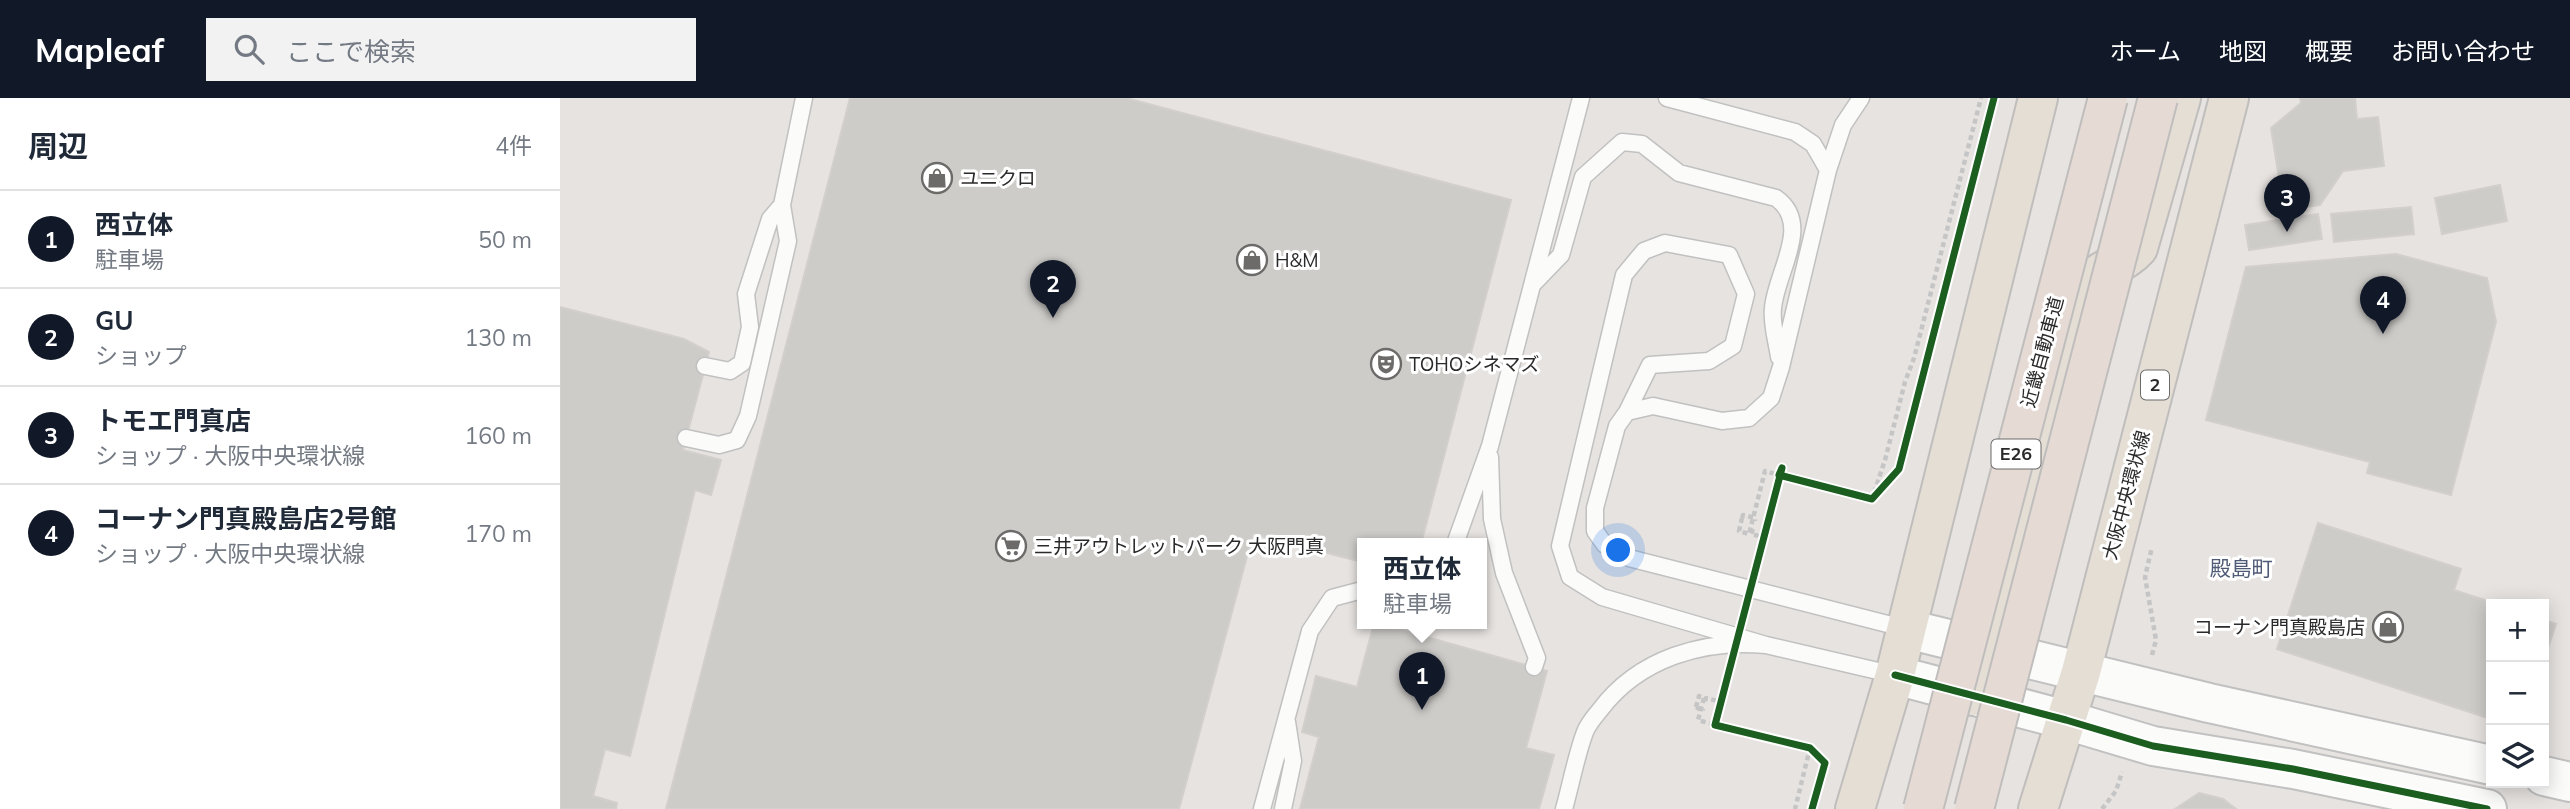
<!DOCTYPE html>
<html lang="ja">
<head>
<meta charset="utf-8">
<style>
  body { margin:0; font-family:Mulish,"Noto Sans JP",sans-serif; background:#f2f2f3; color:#1f2937 }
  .controls { position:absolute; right:21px; bottom:21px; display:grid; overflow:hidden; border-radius:0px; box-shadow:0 4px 18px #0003 }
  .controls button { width:63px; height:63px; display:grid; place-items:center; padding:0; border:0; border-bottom:2px solid #e0e1e3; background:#fff; color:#1f2937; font:35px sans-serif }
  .you { position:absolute; left:1059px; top:453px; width:24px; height:24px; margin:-18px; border:5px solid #fff; border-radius:50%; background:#1a73e8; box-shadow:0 0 0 10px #1a73e833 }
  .badge { display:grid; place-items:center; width:46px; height:46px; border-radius:50%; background:#111827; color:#fff; font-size:23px; font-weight:700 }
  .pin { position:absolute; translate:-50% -58px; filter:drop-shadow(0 2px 4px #0008) }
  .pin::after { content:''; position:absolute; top:37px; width:24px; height:21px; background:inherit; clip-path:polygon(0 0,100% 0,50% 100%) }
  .popup { position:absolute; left:797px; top:440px; width:130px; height:91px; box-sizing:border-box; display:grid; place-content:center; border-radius:0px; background:#fff; filter:drop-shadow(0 2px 5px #0005); font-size:23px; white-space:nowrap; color:#747a83 }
  .popup b { font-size:26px; color:#1f2937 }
  .popup::after { content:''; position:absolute; left:50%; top:100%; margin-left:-14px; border:14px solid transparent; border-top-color:#fff }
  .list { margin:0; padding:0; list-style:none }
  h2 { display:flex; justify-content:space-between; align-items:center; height:91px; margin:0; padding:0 28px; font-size:30px }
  h2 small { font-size:23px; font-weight:400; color:#747a83 }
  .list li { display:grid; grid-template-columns:46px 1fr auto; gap:21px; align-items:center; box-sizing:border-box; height:98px; padding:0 28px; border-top:2px solid #e0e1e3 }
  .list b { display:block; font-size:26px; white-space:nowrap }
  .list p { margin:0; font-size:23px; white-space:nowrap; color:#747a83 }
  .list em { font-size:23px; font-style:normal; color:#747a83 }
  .icon { flex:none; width:38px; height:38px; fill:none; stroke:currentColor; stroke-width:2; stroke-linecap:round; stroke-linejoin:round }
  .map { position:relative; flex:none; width:2010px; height:711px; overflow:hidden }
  header { display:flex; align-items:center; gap:42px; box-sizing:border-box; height:98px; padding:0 35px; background:#111827; color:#fff }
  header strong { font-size:33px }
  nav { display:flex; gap:38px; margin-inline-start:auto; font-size:24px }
  .search { width:490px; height:63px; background:#f2f2f3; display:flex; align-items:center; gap:18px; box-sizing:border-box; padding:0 24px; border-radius:0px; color:#747a83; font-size:26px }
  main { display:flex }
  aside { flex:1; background:#fff }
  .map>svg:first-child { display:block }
</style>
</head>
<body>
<header>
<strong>Mapleaf</strong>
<div class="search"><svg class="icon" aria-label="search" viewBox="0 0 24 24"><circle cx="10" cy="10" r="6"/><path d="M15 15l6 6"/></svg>ここで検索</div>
<nav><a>ホーム</a><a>地図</a><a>概要</a><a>お問い合わせ</a></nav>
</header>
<main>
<aside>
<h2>周辺<small>4件</small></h2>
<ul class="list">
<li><span class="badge">1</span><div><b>西立体</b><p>駐車場</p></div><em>50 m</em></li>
<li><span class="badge">2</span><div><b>GU</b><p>ショップ</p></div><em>130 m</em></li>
<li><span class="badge">3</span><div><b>トモエ門真店</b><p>ショップ · 大阪中央環状線</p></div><em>160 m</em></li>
<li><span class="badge">4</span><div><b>コーナン門真殿島店2号館</b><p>ショップ · 大阪中央環状線</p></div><em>170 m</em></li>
</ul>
</aside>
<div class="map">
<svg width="2010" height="711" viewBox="0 0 2010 711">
  <rect width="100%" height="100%" fill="#e7e3e0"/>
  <!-- building -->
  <path fill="#ceccc9" stroke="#d2cfcc" stroke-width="2" d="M290,0H566L951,102L861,446H802V464L693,436L619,711H106Z
    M1740,0H1795L1797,21L1818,19L1824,68L1783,73L1760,107L1724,112L1711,30L1741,5Z
    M1940,87L1947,123L1882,136L1875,100Z
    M1851,109L1854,136L1774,144L1771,116Z
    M1758,116L1762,141L1689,152L1685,127Z
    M1836,156L1927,180L1936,224L1891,397L1807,375L1810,364L1646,322L1686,169Z
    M0,209L124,241L149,254L123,352L161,362L151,397L135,392L70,658L45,651L33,698L57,705L56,711H0Z
    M1758,425L1901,471L1894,492L1937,506H1931V621L1717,551Z
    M1984,522L1996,526L1984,562Z
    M813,529L839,531L987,573L966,650L994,657L979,711H740L759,639L742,634L756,578L797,589Z
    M1639,695L1663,701L1676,711H1615Z"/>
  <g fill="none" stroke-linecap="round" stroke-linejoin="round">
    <!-- service casing -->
    <g stroke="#c1c1c1" stroke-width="19">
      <path id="service" d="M1107,0L1235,34L1253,46L1268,72L1221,269L1211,300L1189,320L1162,323L1093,308L1067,314L1057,328L1035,410V433L1045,447L1069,460L1347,531
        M1268,72L1283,27L1301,0
        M972,187L1001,157L1023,79L1062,44L1082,46L1119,75L1216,100C1253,126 1216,174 1213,210C1211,225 1217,244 1219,259
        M145,268L170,273L182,265L190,229L186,196L210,121L222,107
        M1067,314L1090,267L1149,263L1173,248L1186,196L1169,157L1105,145L1084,153L1064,177L1000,448L1010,479L1042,499L1206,547
        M126,340L159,347L177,342L188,318L228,143L222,107L244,0
        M930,359L932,421L944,475L977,560L974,569
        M895,446L930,348L1021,0
        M702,711L750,533L772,500L802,492
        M723,711L733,663L727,624
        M1004,711C1011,686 1016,658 1025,634C1028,626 1035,618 1040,612C1079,560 1144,541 1206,547L1335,577"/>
    </g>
    <!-- tertiary casing -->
    <g stroke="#c1c1c1" stroke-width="42">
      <path id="tertiary" d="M1347,531L1649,605L1931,667
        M1335,577L1506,622L1593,648L1733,671L1927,711
        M1984,678L2010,684"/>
    </g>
    <!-- primary casing -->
    <g stroke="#bfbebd" stroke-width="42">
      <path id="primary" d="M1414,598L1516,215C1520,204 1523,192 1531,183C1544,168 1564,166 1578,150L1621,0
        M1295,711L1335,577L1478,0
        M1478,711L1521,574L1669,0"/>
    </g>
    <!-- path -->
    <path stroke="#c6c5c5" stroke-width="4.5" stroke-dasharray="5 3.5" stroke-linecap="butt" d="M1222,370L1219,377L1312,401L1325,362L1345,284L1354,260L1421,0
      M1182,420L1179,433L1189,436L1205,373L1219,377
      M1193,431L1191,436L1204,439
      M1592,557L1596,542L1585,479L1592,449
      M1145,603L1146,600L1161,604
      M1136,609L1139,598L1144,600L1138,622L1155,627
      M1159,614L1155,627L1250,650L1235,711
      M1542,711L1556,693L1562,674"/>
    <!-- service -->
    <use href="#service" stroke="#fbfbfa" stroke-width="16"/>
    <!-- tertiary -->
    <use href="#tertiary" stroke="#fbfbfa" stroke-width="38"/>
    <!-- primary -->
    <use href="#primary" stroke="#e4ded5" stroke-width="38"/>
    <!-- motorway-bridge casing -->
    <g stroke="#bfbebd" stroke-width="42" stroke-linecap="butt">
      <path id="motorway-bridge" d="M1363,711L1548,0
        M1414,711L1598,0"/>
    </g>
    <!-- path-bridge -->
    <path stroke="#c6c5c5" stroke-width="4.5" stroke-dasharray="5 3.5" stroke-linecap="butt" d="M1182,420L1183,417L1195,420V423
      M1136,609L1143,613V611
      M1159,614L1222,370"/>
    <!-- motorway-bridge -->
    <use href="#motorway-bridge" stroke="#e6dad5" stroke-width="38"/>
    <!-- cycleway casing -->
    <g stroke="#fff" stroke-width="11">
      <path id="cycleway" d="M1222,370L1219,377L1312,401L1339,371L1434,0
        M1222,370L1155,627L1250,650L1265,665L1252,711
        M1335,577L1506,622L1593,648L1733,671L1927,711"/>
    </g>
    <!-- cycleway -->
    <use href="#cycleway" stroke="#1b5e20" stroke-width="7"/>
  </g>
  <!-- icons -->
  <defs>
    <g id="shop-ring" transform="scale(1.575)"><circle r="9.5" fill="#fff" stroke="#6c6b6a" stroke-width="1.5"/><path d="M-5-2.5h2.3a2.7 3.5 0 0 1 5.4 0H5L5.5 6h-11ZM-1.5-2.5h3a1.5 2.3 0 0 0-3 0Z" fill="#6c6b6a"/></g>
    <g id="theatre-ring" transform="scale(1.575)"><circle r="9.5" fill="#fff" stroke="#6c6b6a" stroke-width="1.5"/><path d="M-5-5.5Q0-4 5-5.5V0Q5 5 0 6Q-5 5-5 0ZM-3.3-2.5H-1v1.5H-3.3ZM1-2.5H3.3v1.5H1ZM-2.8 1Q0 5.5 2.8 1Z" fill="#6c6b6a"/></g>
    <g id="supermarket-ring" transform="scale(1.575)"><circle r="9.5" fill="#fff" stroke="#6c6b6a" stroke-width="1.5"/><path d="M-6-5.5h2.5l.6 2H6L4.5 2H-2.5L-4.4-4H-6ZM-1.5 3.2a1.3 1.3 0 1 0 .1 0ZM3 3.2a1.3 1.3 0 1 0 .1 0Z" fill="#6c6b6a"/></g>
  </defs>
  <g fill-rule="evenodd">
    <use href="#shop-ring" x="377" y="80"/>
    <use href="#shop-ring" x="692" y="162"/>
    <use href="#theatre-ring" x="826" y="266"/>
    <use href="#supermarket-ring" x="451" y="448"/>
    <use href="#shop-ring" x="1828" y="529"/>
  </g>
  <g text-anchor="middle" stroke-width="6" stroke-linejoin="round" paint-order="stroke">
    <!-- shield labels -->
    <g fill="#fff" stroke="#6a6a6a" stroke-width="2">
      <rect x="1581" y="272.5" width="28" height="29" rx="5"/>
      <rect x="1431.5" y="341.5" width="49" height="29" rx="5"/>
    </g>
    <g font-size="18" font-weight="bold" fill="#2a2a2a">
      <text x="1595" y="293">2</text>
      <text x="1456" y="362">E26</text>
    </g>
    <!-- poi labels -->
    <g font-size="19" fill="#2a2a2a" stroke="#fff" text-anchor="start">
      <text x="400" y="87">ユニクロ</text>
      <text x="715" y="169">H&amp;M</text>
      <text x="849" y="273">TOHOシネマズ</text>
      <text x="474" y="455">三井アウトレットパーク 大阪門真</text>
      <text x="1805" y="536" text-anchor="end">コーナン門真殿島店</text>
    </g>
    <!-- street labels -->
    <g font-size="19" fill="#2a2a2a" stroke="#fff">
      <text transform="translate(1482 254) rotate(-75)" y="7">近畿自動車道</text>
      <text transform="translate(1566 397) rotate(-75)" y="7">大阪中央環状線</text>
    </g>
    <!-- neighbourhood labels -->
    <g font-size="21" fill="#4f5b76" stroke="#fff">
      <text x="1681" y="478">殿島町</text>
    </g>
  </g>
</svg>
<div class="controls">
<button>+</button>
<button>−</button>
<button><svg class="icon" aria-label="layers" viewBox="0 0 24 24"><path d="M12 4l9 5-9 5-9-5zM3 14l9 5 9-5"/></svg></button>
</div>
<div class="you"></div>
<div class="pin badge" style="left:862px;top:612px">1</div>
<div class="popup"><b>西立体</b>駐車場</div>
<div class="pin badge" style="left:493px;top:220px">2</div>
<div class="pin badge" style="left:1727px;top:134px">3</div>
<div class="pin badge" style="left:1823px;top:236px">4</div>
</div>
</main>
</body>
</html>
